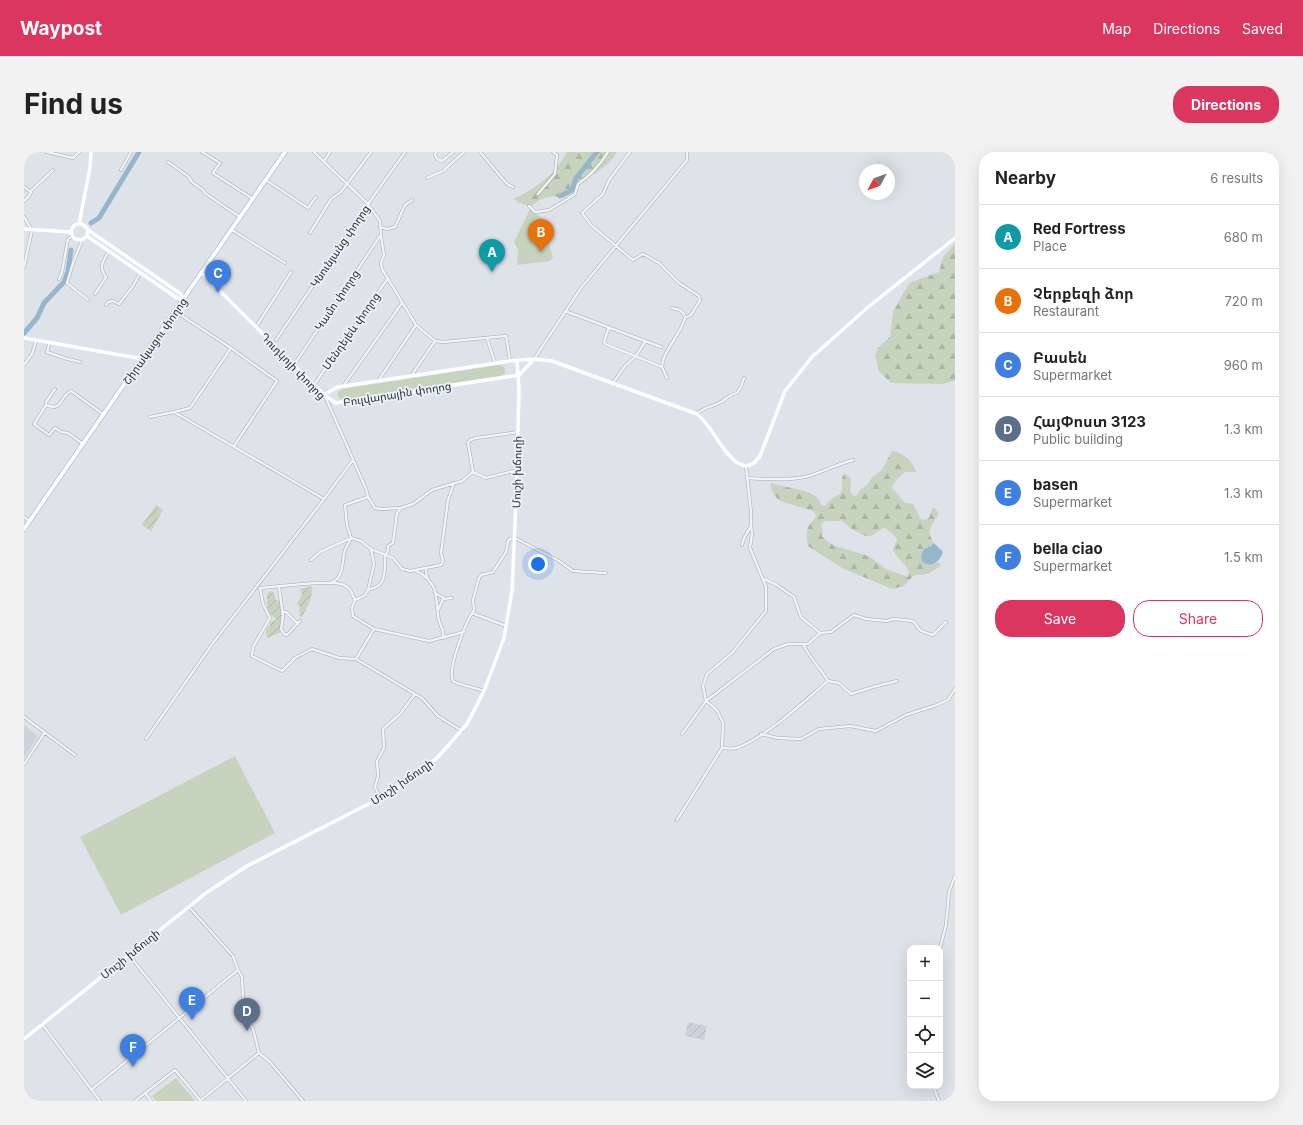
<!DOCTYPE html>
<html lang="en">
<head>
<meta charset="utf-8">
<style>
  body { margin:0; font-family:Inter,"Noto Sans Armenian",sans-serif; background:#f2f2f2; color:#222 }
  .controls { position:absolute; right:12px; bottom:12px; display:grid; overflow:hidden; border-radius:8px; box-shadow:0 4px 16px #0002 }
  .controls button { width:36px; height:36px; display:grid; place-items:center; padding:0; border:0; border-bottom:1px solid #e0e0e0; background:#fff; color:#222; font:20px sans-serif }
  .compass { position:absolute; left:835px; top:12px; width:36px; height:36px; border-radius:50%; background:#fff; box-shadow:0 4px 16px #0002; rotate:229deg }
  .you { position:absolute; left:514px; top:412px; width:14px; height:14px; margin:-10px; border:3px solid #fff; border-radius:50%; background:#1a73e8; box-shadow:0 0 0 6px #1a73e833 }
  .badge { display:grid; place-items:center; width:26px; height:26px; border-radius:50%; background:#db3660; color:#fff; font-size:13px; font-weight:700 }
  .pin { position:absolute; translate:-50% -33px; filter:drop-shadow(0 1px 2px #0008) }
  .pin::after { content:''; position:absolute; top:21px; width:14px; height:12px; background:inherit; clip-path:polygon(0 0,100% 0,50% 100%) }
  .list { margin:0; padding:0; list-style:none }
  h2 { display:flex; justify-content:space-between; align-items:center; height:52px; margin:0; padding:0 16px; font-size:17px }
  h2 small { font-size:13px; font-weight:400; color:#767676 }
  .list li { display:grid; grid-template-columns:26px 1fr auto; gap:12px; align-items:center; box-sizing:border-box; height:64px; padding:0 16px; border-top:1px solid #e0e0e0 }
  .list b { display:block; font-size:15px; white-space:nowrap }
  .list p { margin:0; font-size:13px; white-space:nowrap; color:#767676 }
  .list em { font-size:13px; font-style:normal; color:#767676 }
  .actions { display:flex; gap:8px; padding:12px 16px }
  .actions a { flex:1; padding:9px 0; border:1px solid #db3660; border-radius:16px; text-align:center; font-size:14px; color:#db3660 }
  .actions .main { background:#db3660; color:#fff }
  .icon { flex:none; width:22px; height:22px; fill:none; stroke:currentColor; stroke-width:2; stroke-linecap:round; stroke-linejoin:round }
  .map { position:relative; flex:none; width:931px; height:949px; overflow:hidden; border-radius:16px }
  header { display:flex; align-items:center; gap:24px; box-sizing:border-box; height:56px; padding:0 20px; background:#db3660; color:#fff }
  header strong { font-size:19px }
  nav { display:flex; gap:22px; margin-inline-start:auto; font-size:14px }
  .intro { display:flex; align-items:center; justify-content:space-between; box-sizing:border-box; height:96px; padding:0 24px }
  h1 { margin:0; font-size:28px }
  .button { padding:10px 18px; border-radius:16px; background:#db3660; color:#fff; font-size:14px; font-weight:700 }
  main { display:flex; gap:24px; padding:0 24px }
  aside { flex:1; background:#fff; border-radius:16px; box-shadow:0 4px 16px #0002 }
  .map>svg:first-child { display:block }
</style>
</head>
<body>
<header>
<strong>Waypost</strong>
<nav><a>Map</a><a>Directions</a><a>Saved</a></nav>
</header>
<div class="intro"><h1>Find us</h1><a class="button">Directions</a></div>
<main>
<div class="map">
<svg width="931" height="949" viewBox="0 0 931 949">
  <defs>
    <pattern id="industrial-furrows" width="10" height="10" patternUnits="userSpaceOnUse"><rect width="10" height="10" fill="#cbd2db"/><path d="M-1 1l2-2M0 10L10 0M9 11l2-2" fill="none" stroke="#aeb5bd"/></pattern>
    <pattern id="forest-firs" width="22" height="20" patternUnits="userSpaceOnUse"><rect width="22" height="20" fill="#c6d4be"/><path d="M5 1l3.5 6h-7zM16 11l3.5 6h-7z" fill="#aab6a4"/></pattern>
    <pattern id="garden-furrows" width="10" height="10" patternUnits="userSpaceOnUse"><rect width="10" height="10" fill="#c6d4be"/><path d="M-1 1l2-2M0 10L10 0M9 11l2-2" fill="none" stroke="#aab6a4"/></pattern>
  </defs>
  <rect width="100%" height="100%" fill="#dee3e9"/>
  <!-- built -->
  <path fill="#cbd2db" d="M0,573L14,584L0,606Z"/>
  <!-- industrial -->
  <path fill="url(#industrial-furrows)" d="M664,870L683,874L680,888L661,884Z"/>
  <!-- grass -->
  <path fill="#c6d4be" d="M506,57L523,70L519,83L525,92L529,105L526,109L493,113L494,98L490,90Z
    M475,213L480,215L481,218V221L477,224L320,248L315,246L314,243V240L318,237Z
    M211,604L251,681L97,763L56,685Z
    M152,926L171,949H132L128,944Z"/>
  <!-- forest -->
  <path fill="url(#forest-firs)" fill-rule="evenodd" d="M543,0H593L586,10L572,21L561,26L548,40L542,45L538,46L530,44L517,47L507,54L495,51L490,47C513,35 531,23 543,0Z
    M931,91V229L917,232L867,231L855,219L851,203L854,196L866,185L869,160L885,131L915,120L919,105Z
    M868,299C877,299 891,311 892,320C888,321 886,319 882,320C877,322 869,331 868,336L881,351H885L889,352L897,367L901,368L905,366L908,357L911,356L915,362C908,373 901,378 910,391L907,394L905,413L913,410L917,412L915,415L904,422L892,423L888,425L880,434L868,437L818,416L784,394C783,388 781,380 785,374C787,370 791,368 792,363L790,360L786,358L756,349C751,345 746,338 747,331C759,336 796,337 797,353L801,354L806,348L817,341L818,337V325L821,321L827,327L826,339L828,343L832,344L837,337L844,332L848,325L858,318ZM801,369H818C823,374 839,386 847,384C852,382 855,377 861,376L868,381L873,387L869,398C873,407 883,412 885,421L884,425L862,417L845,404L811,394L804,390L798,384L799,381L797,372Z"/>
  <!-- garden -->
  <path fill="url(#garden-furrows)" d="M132,353L139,358L127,379L118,373Z
    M288,434C289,446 283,456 277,466L275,459L276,455L273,452L278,443L276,437Z
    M247,439L250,441L252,448L256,449L257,451L258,467L256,473L257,478L255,481L243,486L242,478L246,474V470L252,468V466C242,461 243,452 243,442Z"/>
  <!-- water -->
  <path fill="#95b6cd" d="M910,391L919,400C916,410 906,417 898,409L897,404L900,397L907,394Z"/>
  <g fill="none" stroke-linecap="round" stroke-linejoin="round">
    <!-- river -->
    <path stroke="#95b6cd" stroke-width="5" d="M536,44L548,38L552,26L573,0
      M67,71L75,66L115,0
      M0,181L13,166L20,151L40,130L44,119L47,98"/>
    <!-- street casing -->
    <g stroke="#a3aab3" stroke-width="3.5">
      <path id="street" d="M23,0L49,6L55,0
        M178,0L196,11L189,21L229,47
        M290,0L344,52L356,69L357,84L360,103L357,111L358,117L392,173L411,189
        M412,0L411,3L413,7L418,9L429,0
        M456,0L483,32L489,35
        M606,0L585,28L579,42L558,61L568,74L609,108L619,102L635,111L655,131L675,144L676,148L667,163L661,166L657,176L642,201L639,208L638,215
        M300,9L306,0
        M144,10L165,25L168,30L179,38L182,42L216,65
        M97,18L107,0
        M403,26L419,19L440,0
        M242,28L284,56L292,45
        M0,35L7,40
        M514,42L531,22L533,3L529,0
        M0,49L5,44L8,38L29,18
        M505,54L511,60L525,58L545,46L551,42L554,32C567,23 576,13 584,0
        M0,65L8,78L0,115
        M356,75L363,77L371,75L381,53L388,48
        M208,78L261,111
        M286,81L307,47L317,40L347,0
        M56,88L57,91L49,111L43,131L64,148
        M35,127L38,120L44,87L49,84
        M71,142L82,125C74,114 79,110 85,99
        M82,153L84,150L89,149L95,152L109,134L116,121
        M648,156L656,158L660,162L661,166
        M541,159L637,195
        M152,160L207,196L253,229L210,294
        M232,175L267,120
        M585,175L580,190L581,192L638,215L643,226
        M463,186L471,211
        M252,188L344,52L381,0
        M411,189L419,190L482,184L486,209
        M25,192L23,200L40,206L56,210
        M510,207L557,136L663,8V0
        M0,213L8,202L12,189
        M270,213L356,84
        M387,224L411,189
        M354,229L392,173
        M589,231L601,214L612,204L621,190
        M290,233L364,126
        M320,233L378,151
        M301,244L342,337L344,345L351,356L357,357L376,356
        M22,253V250L31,237
        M150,260L166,256L207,196
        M673,262C679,255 688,255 695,251C701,248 706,242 713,241L717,235L720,226
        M126,265L150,260L300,347
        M59,292L44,281L37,280L31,276L25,283L10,272L22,253C39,260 35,245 47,239L79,262
        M449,320L444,291L446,288L452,286L494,280
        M723,326C744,327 765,329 785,324C800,319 814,312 829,308
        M0,365L5,369
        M718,393L720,386L727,374V360L722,314
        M347,397L369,406L378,417L386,419L417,413L419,409L417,401L424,348L430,331
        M287,408L296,400L327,386C325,390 323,394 321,398C318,408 320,426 308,430
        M402,416C402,429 405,427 410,436C413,443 413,460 415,468C416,475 421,478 419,486
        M392,419L398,422L402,426
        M738,426L753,433L770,445L777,465L796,481
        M255,435L259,464L257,477L260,482L263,483L276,469
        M236,436C255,435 306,427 320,433C327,436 328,442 331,448L328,456L329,464L350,477L405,489L440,480
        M236,436L239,452L246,466L229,495L228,504L258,519L271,506L288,497L315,506L332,507
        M344,438C347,437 351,436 354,434C362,429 361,412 361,403L364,399V394L369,391L373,361L377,356L389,352L408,338L438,329L449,320L462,326L493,318
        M411,441L420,446
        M331,448L336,446L341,443L344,438L350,412L347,397L337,389L327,386L323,373L321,353L344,345
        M414,458L419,447L428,446
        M258,460H262L274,472
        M448,461L482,474
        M350,477L332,507L391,542L398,546L414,564L438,579
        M779,492C785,505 796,516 804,529
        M460,539C452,536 435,533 429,529C423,517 442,469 450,458L449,448L455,426L457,423L469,420L482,400L484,389L486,387L491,386L535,409L549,419L582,421
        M0,565L51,603
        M658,582L682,549L750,497L764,492H784L796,481L807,480L830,463L842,467L863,469L870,467L889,469L897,479L909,483L922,470
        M737,582L754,586L777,587L795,577L826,574L852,579L882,563L913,553L924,548L931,537
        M122,587L189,491L300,347L329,308
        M698,596L699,571L693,558L682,549L679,534L683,522L708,501L742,459V435L726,396L728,381L727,374
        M0,612L21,580
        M356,646L351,635L354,624L353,609L360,596L359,577L376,562L391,542
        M653,668L698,596C702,596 709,597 713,596C745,583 778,551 804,529L815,531L827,542L849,535L873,529
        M165,755L209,804L214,818
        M916,796L922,773L925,740L931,724
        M105,803L222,949
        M18,872L76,949
        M909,934L915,949
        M67,938L214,818L218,825L219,846L224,870L229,877L235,901
        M121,941L127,949
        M111,949L151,918L177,949
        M176,949L235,901L246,910L279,949"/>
    </g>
    <!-- primary casing -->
    <g stroke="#9ca9b6" stroke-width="5">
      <path id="primary" d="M0,377L261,0"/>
    </g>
    <!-- street -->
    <use href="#street" stroke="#f1f3f7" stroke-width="2.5"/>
    <!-- secondary -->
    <path stroke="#fff" stroke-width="3.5" d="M55,72L66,16L67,0
      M0,77L47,80
      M64,78L63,84L58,88L51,87C40,76 57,64 64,78L157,142L160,148
      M63,84L153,146L160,148
      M178,121L300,243L312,251L495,223L510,207
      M0,186L119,207
      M300,243L313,235L320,234L486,209L510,207L528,209L673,262C689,275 695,296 711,309C714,312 718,313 722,314L730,311L736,304L761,239L788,205L843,156L931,86
      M0,887L182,741L223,714L362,643L397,619L414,605L443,572L460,539L480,486L488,439L492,350L495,237L493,209"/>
    <!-- primary -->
    <use href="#primary" stroke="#fff" stroke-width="4"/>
  </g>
  <g text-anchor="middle" stroke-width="3.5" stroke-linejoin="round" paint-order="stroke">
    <!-- street labels -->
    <g font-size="11" fill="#253241" stroke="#edf2f6">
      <text transform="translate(316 94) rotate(-56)" y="4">Կնունյանց փողոց</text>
      <text transform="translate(313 148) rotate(-56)" y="4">Կամո փողոց</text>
      <text transform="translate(327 179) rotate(-55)" y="4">Մենդելեև փողոց</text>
      <text transform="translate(131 189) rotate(-55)" y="4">Շիրակացու փողոց</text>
      <text transform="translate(269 214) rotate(46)" y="4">Դուդկոյի փողոց</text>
      <text transform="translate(373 242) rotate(-9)" y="4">Բուլվարային փողոց</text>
      <text transform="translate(493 320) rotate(-89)" y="4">Մուշի խճուղի</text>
      <text transform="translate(378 630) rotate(-34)" y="4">Մուշի խճուղի</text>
      <text transform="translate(106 802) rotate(-39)" y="4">Մուշի խճուղի</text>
    </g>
  </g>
</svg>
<div class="controls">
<button>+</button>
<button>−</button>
<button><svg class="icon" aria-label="locate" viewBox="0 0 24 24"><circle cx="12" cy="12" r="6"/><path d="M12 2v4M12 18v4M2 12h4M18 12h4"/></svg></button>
<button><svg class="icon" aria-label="layers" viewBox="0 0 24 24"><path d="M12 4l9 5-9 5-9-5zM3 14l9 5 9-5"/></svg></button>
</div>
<svg class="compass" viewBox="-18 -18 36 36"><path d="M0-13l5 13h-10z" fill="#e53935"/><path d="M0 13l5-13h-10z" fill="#767676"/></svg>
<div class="you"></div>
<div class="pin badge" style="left:468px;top:120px;background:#0f9aa8">A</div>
<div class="pin badge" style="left:517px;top:100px;background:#e8710a">B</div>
<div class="pin badge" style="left:194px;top:141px;background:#3f7fe0">C</div>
<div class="pin badge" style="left:223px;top:879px;background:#5c6f8a">D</div>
<div class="pin badge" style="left:168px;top:868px;background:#3f7fe0">E</div>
<div class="pin badge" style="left:109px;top:915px;background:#3f7fe0">F</div>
</div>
<aside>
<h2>Nearby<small>6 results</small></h2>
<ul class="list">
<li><span class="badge" style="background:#0f9aa8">A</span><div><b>Red Fortress</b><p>Place</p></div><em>680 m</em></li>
<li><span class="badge" style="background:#e8710a">B</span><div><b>Չերքեզի ձոր</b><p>Restaurant</p></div><em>720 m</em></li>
<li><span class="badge" style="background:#3f7fe0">C</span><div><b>Բասեն</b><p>Supermarket</p></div><em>960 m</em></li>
<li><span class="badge" style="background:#5c6f8a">D</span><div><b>ՀայՓոստ 3123</b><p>Public building</p></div><em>1.3 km</em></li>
<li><span class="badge" style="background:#3f7fe0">E</span><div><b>basen</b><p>Supermarket</p></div><em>1.3 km</em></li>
<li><span class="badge" style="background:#3f7fe0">F</span><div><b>bella ciao</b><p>Supermarket</p></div><em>1.5 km</em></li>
</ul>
<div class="actions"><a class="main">Save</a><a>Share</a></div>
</aside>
</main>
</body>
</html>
